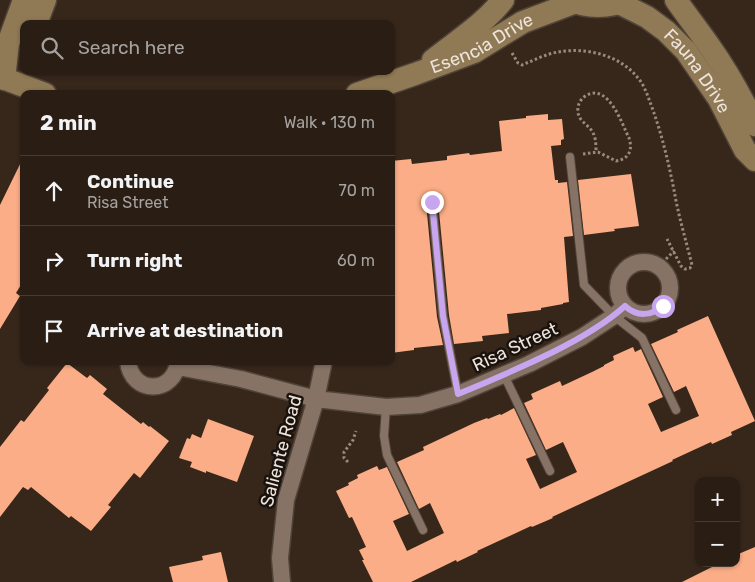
<!DOCTYPE html>
<html lang="en">
<head>
<meta charset="utf-8">
<style>
  body { margin:0; font-family:Rubik,sans-serif; background:#31261d; color:#f1f3f6 }
  .controls { position:absolute; right:15px; bottom:15px; display:grid; overflow:hidden; border-radius:10px; box-shadow:0 1px 4px #0004 }
  .controls button { width:45px; height:45px; display:grid; place-items:center; padding:0; border:0; border-bottom:1px solid #453b34; background:#291d14; color:#f1f3f6; font:25px sans-serif }
  .stop { position:absolute; width:15px; height:15px; margin:-11px; border:4px solid #c7a6ef; border-radius:50%; background:#fff }
  .stop.end { background:#c7a6ef; border-color:#fff; box-shadow:0 1px 5px #0008 }
  .list { margin:0; padding:0; list-style:none }
  h2 { display:flex; justify-content:space-between; align-items:center; height:65px; margin:0; padding:0 20px; font-size:21px }
  h2 small { font-size:16px; font-weight:400; color:#a5a2a0 }
  .list li { display:grid; grid-template-columns:32px 1fr auto; gap:15px; align-items:center; box-sizing:border-box; height:70px; padding:0 20px; border-top:1px solid #453b34 }
  .list b { display:block; font-size:19px; white-space:nowrap }
  .list p { margin:0; font-size:16px; white-space:nowrap; color:#a5a2a0 }
  .list em { font-size:16px; font-style:normal; color:#a5a2a0 }
  .icon { flex:none; width:28px; height:28px; fill:none; stroke:currentColor; stroke-width:2; stroke-linecap:round; stroke-linejoin:round }
  .map { position:relative; flex:none; width:755px; height:582px; overflow:hidden }
  .search { position:absolute; background:#291d14; box-shadow:0 1px 4px #0004; left:20px; top:20px; width:375px; height:55px; display:flex; align-items:center; gap:12px; box-sizing:border-box; padding:0 18px; border-radius:10px; color:#a5a2a0; font-size:19px }
  .panel { position:absolute; background:#291d14; box-shadow:0 1px 4px #0004; left:20px; top:90px; width:375px; height:275px; border-radius:10px }
  .map>svg:first-child { display:block }
</style>
</head>
<body>
<div class="map">
<svg width="755" height="582" viewBox="0 0 755 582">
  <rect width="100%" height="100%" fill="#37271b"/>
  <!-- building -->
  <path fill="#faad86" d="M548,114V120L562,119L564,139L561,140V145L551,146L555,180H558V183L567,182L573,236L564,237L569,302L563,303V304L541,308V310L507,314L509,333L482,336L483,341L454,344L449,315L438,201L435,197H431L427,199L426,203L437,317L443,345L414,348V350L391,353V161L411,159L412,164L447,160V156L469,153L470,155L502,151L499,121L526,118V116Z
    M24,156V280L16,293L20,296L0,329V205Z
    M631,174L639,226L614,229L615,231L584,235L578,180Z
    M708,316L755,421L731,432L732,435L712,444L711,442L672,460L673,461L552,517L553,518L532,527L531,526L477,551L478,552L457,562L456,560L411,582H373L362,560H364L359,550L366,547L352,517L349,518L336,491L349,485L348,483L358,478L357,475L377,466L379,470L387,467L409,514L393,521L407,551L444,533L430,503L419,509L397,462L424,450L423,447L474,423L487,418L488,419L500,414L501,415L514,408L536,455L526,459L540,489L577,472L563,442L546,450L524,403L533,399L531,394L560,381L562,386L592,372L604,366V365L614,360L613,356L633,347L635,352L641,349L663,397L648,404L661,432L699,416L686,386L674,392L651,344L678,332L677,330Z
    M67,363L87,378L90,375L107,389L103,394L141,424L143,422L149,427L150,426L169,441L140,478L134,473L108,505L111,507L91,531L71,516L69,518L31,487L28,490L23,487L0,517V447L21,420L24,422L49,390L47,388Z
    M208,419L254,436L237,482L206,471V473L190,467L192,462L179,458L187,438L190,439L192,434L201,438Z
    M755,547V582H682L720,563H736V555Z
    M221,552L228,582H173L169,567L203,560L202,556Z"/>
  <g fill="none" stroke-linecap="round" stroke-linejoin="round">
    <!-- lane casing -->
    <g stroke="#504339" stroke-width="10">
      <path id="lane" d="M570,157L584,285L614,316L642,338L676,410
        M432,202L443,316L458,394
        M504,375L550,471
        M386,407L384,436L387,455L423,530"/>
    </g>
    <!-- street casing -->
    <g stroke="#504339" stroke-width="19">
      <path id="street" d="M618 288a26 26 0 1 1 52 0a26 26 0 1 1-52 0Z
        M128,361C131,395 175,395 178,361
        M178,367L241,379L316,399L386,407L420,405L458,394L529,364L582,337L614,316L625,306
        M282,582L280,558L286,500L316,399L324,361"/>
    </g>
    <!-- secondary casing -->
    <g stroke="#504339" stroke-width="25">
      <g id="secondary">
        <path d="M571,0C586,8 610,8 626,0"/>
        <path d="M676,0C687,16 699,31 710,47C727,71 742,98 755,125"/>
        <path id="s1" d="M619,3L647,17L666,31L686,51L719,99L745,150L755,160"/>
        <path d="M36,24L45,0"/>
        <path d="M433,60C457,41 484,24 503,0"/>
        <path d="M0,77L45,94"/>
        <path d="M4,79L8,44L24,0"/>
        <path id="s2" d="M357,94L415,74L474,52L523,22L576,2"/>
      </g>
    </g>
    <!-- path -->
    <path stroke="#978a80" stroke-width="3" stroke-dasharray="2.5 2.5" stroke-linecap="butt" d="M512,53L518,63L522,65C534,60 546,54 558,52C586,47 620,55 638,78C644,85 647,94 650,102C661,131 668,160 674,190C678,214 685,237 691,261L692,265L690,268L685,269L681,266L667,239
      M583,154L598,152L616,161C629,159 633,150 629,138C622,124 609,84 587,95C581,98 577,105 578,111C578,122 589,124 593,133C596,138 596,146 596,152
      M666,259L674,251
      M348,462L344,458V452L353,440L356,431"/>
    <!-- lane -->
    <use href="#lane" stroke="#867365" stroke-width="8"/>
    <!-- street -->
    <use href="#street" stroke="#867365" stroke-width="16"/>
    <!-- secondary -->
    <use href="#secondary" stroke="#907a55" stroke-width="22"/>
  </g>
  <g fill="none" stroke-linecap="round" stroke-linejoin="round">
    <!-- route -->
    <path stroke="#c7a6ef" stroke-width="6" d="M432,202L443,316L458,394C490,381 522,367 553,352C579,339 604,325 625,306C637,317 651,316 663,306"/>
  </g>
  <g text-anchor="middle" stroke-width="5" stroke-linejoin="round" paint-order="stroke">
    <!-- street labels -->
    <g font-size="18" fill="#eee4dc" stroke="#19120d">
      <text dy="6" stroke="none"><textPath href="#s2" startOffset="135">Esencia Drive</textPath></text>
      <text dy="6" stroke="none"><textPath href="#s1" startOffset="106">Fauna Drive</textPath></text>
      <text transform="translate(515 347) rotate(-25)" y="6">Risa Street</text>
      <text transform="translate(281 451) rotate(-75)" y="6">Saliente Road</text>
    </g>
  </g>
</svg>
<div class="controls">
<button>+</button>
<button>−</button>
</div>
<div class="stop" style="left:663px;top:306px"></div>
<div class="stop end" style="left:432px;top:202px"></div>
<div class="search"><svg class="icon" aria-label="search" viewBox="0 0 24 24"><circle cx="10" cy="10" r="6"/><path d="M15 15l6 6"/></svg>Search here</div>
<section class="panel">
<h2>2 min<small>Walk · 130 m</small></h2>
<ul class="list">
<li><svg class="icon" aria-label="ahead" viewBox="0 0 24 24"><path d="M12 20V5M6 11l6-6 6 6"/></svg><div><b>Continue</b><p>Risa Street</p></div><em>70 m</em></li>
<li><svg class="icon" aria-label="right" viewBox="0 0 24 24"><path d="M7 20v-9h11M14 6l5 5-5 5"/></svg><div><b>Turn right</b></div><em>60 m</em></li>
<li><svg class="icon" aria-label="arrive" viewBox="0 0 24 24"><path d="M6 21V4h12l-3 4 3 4H6"/></svg><div><b>Arrive at destination</b></div></li>
</ul>
</section>
</div>
</body>
</html>
